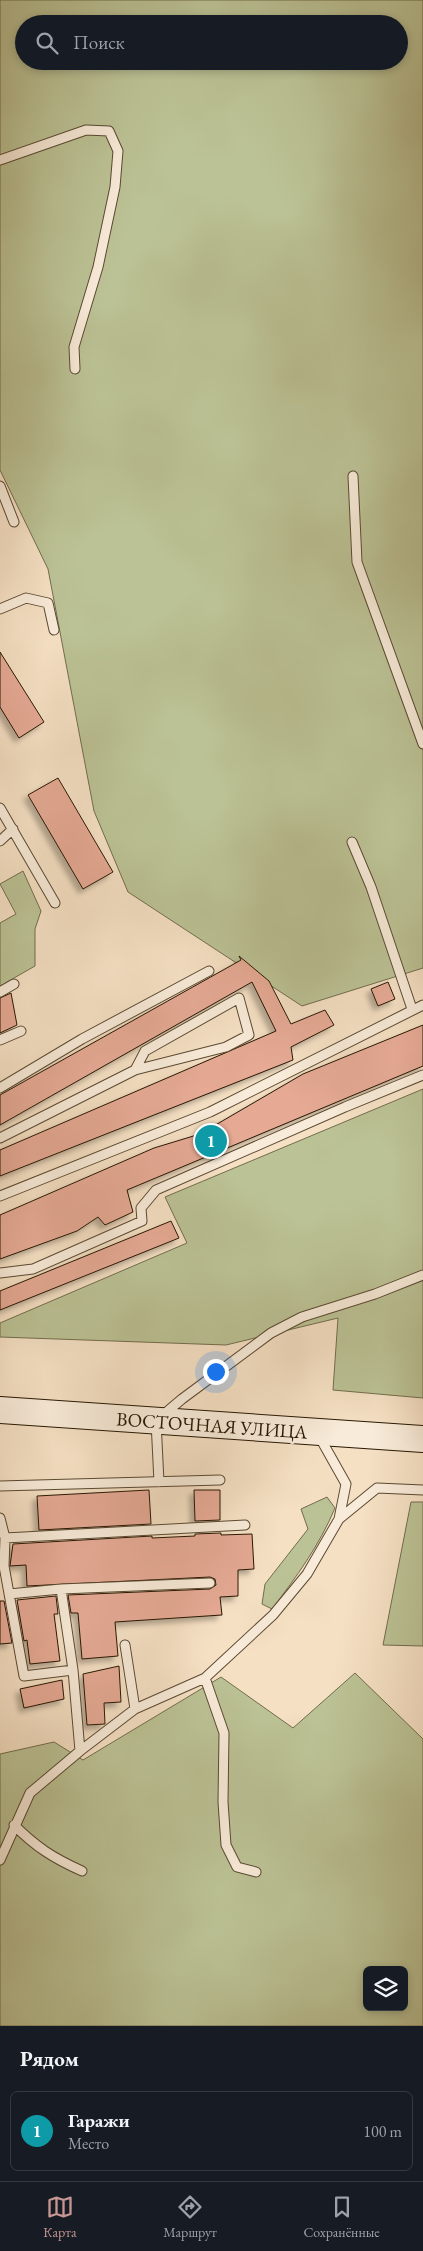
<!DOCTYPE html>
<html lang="ru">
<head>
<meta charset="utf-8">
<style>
  body { margin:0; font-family:"EB Garamond",serif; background:#242831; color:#f1f3f6 }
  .controls { position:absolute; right:15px; bottom:15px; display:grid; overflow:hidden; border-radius:8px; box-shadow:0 2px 8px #0003 }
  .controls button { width:45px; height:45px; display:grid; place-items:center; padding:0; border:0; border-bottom:1px solid #363941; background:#171b24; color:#f1f3f6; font:25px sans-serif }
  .you { position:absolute; left:215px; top:1371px; width:18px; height:18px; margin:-12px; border:4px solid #fff; border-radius:50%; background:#1a73e8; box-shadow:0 0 0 8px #1a73e833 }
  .badge { display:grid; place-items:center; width:32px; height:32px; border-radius:50%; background:#c59692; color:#fff; font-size:16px; font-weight:700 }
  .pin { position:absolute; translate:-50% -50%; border:2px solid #fff; box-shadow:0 1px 5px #0006 }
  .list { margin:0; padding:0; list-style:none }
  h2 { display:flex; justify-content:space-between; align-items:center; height:65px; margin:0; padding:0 20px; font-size:21px }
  h2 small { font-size:16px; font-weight:400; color:#9ea1a6 }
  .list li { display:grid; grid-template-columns:32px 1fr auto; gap:15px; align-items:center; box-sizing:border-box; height:80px; margin:0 10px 10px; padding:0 10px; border:1px solid #363941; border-radius:8px }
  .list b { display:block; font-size:19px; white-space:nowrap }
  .list p { margin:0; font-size:16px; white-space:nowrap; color:#9ea1a6 }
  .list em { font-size:16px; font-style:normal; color:#9ea1a6 }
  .icon { flex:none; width:28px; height:28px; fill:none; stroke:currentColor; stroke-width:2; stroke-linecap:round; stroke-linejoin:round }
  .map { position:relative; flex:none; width:423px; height:2026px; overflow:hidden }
  .search { position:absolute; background:#171b24; box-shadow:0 2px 8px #0003; left:15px; right:15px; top:15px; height:55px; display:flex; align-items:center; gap:12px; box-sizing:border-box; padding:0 18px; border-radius:28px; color:#9ea1a6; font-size:19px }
  .sheet { height:155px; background:#171b24 }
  nav { display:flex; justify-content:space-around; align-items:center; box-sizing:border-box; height:70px; border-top:1px solid #363941; background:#171b24; font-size:14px; color:#9ea1a6 }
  nav a { display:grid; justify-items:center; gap:2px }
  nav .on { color:#c59692 }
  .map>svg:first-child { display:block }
</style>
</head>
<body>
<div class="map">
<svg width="423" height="2026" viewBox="0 0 423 2026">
  <defs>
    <filter id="shadow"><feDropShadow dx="-4.5" dy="4.5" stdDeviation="2.5" flood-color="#0004"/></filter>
  </defs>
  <rect width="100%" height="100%" fill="#f5e0c4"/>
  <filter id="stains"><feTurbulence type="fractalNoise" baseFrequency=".004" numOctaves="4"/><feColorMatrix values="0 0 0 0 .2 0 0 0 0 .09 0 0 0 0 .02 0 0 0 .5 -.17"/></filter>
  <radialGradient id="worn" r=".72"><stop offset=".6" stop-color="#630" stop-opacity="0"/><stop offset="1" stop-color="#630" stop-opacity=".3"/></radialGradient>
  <!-- green -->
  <path fill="#bbc295" stroke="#726c4c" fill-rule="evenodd" d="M0,0H423V968L302,1006L128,892L94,811L48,569L0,470ZM24,24H399V61H24Z
    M23,871L41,911L35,929V966L0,986V923L16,914L0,884Z
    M423,1089V1398L333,1390L338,1318L226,1345L0,1337V1323L187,1243L165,1197Z
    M327,1497L335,1508C319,1546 297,1576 272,1609L262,1604L265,1584L308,1529L301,1509Z
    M411,1502H423V1646L383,1645Z
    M355,1673L423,1739V2026H0V1754L54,1742L83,1760L221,1677L293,1728ZM367,1970H404V2007H367Z"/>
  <!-- building -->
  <path fill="#e5a994" stroke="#281702" filter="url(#shadow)" d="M0,652L44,722L19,738L0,707Z
    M58,778L113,872L83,889L28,795Z
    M239,956L269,981L291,1024L325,1010L334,1025L291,1047L293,1060L0,1176V1150L276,1031L252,982L0,1125V1095L241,960Z
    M388,982L395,999L378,1006L371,989Z
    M11,993L17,1025L0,1033V998Z
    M423,1025V1066L127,1190L133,1212L105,1225L98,1217L77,1231L0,1259V1215L154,1148L200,1134L303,1074Z
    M171,1221L179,1238L0,1310V1291Z
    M149,1490L151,1524L39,1530L37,1496Z
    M194,1490H220V1520L195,1521Z
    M221,1533V1535L252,1534L254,1569L238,1570V1596L220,1597L222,1615L115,1622L118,1656L82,1659L78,1613H71L68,1595L210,1589L216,1585L215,1579L210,1577L27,1586L26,1565L10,1566L13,1544L152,1536V1538L195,1536V1534Z
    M56,1596L58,1614H54L60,1661L30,1664L27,1640L24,1641L17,1600Z
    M0,1601H4L12,1643L0,1644Z
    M119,1666L121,1702L104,1703L105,1724L87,1725L83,1674Z
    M62,1680L64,1699L24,1708L20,1689Z"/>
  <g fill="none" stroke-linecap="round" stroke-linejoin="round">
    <!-- service casing -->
    <g stroke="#5b4932" stroke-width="11">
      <path id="service" d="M0,160L86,130L109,131L118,151L115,187L98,267L74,347L75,369
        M353,476L357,562L423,744
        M0,486L14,522
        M0,609L26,598L48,603L54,630
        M0,808L55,903
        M0,841L13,829
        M352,842L371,887L412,1009
        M0,992L14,984
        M0,1040L21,1031
        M0,1088L82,1039L209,971
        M0,1138L135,1070L226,1047L249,1035L239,998L145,1051L135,1070
        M0,1196L210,1112L423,1005
        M0,1273L33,1269L142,1221L141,1208L156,1190L345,1107L423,1075
        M159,1482L156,1421L182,1399L271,1333L302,1317L375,1294L423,1275
        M0,1486L220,1480
        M0,1518L5,1538L245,1525
        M339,1519L377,1488L423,1490
        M5,1538L4,1566L24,1676L73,1670L61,1589L210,1583
        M9,1594L61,1589
        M73,1670L80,1751L135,1709L125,1645
        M205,1678L224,1733L223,1802L226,1845L237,1867L256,1872
        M135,1709L205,1678L273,1615L307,1574L339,1519L346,1484L319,1436
        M14,1825C36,1847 53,1858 82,1871
        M0,1860L30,1793L80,1751"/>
    </g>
    <!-- secondary casing -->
    <g stroke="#281702" stroke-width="28">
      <path id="secondary" d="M0,1410L423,1439"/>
    </g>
    <!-- service -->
    <use href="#service" stroke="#f8ebd9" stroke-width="9"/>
    <!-- secondary -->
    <use href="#secondary" stroke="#f8ebd9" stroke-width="26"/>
  </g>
  <g text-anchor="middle" stroke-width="5" stroke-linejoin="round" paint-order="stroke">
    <!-- street labels -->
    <g font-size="19" fill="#281702" stroke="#f8ebd9">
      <text transform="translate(212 1425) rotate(4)" y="7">ВОСТОЧНАЯ УЛИЦА</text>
    </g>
  </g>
  <rect width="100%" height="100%" filter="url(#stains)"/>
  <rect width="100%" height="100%" fill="url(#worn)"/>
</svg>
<div class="controls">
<button><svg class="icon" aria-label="layers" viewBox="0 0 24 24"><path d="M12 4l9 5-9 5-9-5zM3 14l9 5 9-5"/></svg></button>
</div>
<div class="you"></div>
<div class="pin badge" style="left:211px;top:1141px;background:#0f9aa8">1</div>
<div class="search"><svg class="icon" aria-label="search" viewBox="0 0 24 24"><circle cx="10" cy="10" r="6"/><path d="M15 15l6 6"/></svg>Поиск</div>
</div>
<section class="sheet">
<h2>Рядом<small></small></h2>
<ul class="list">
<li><span class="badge" style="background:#0f9aa8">1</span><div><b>Гаражи</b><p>Место</p></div><em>100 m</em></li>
</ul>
</section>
<nav>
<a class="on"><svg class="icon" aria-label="map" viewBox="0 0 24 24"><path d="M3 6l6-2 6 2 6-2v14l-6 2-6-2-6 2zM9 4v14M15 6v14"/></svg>Карта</a>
<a><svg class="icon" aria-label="directions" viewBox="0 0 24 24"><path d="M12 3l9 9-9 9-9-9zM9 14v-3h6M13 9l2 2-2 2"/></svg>Маршрут</a>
<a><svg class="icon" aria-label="saved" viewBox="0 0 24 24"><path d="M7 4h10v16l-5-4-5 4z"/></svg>Сохранённые</a>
</nav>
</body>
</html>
